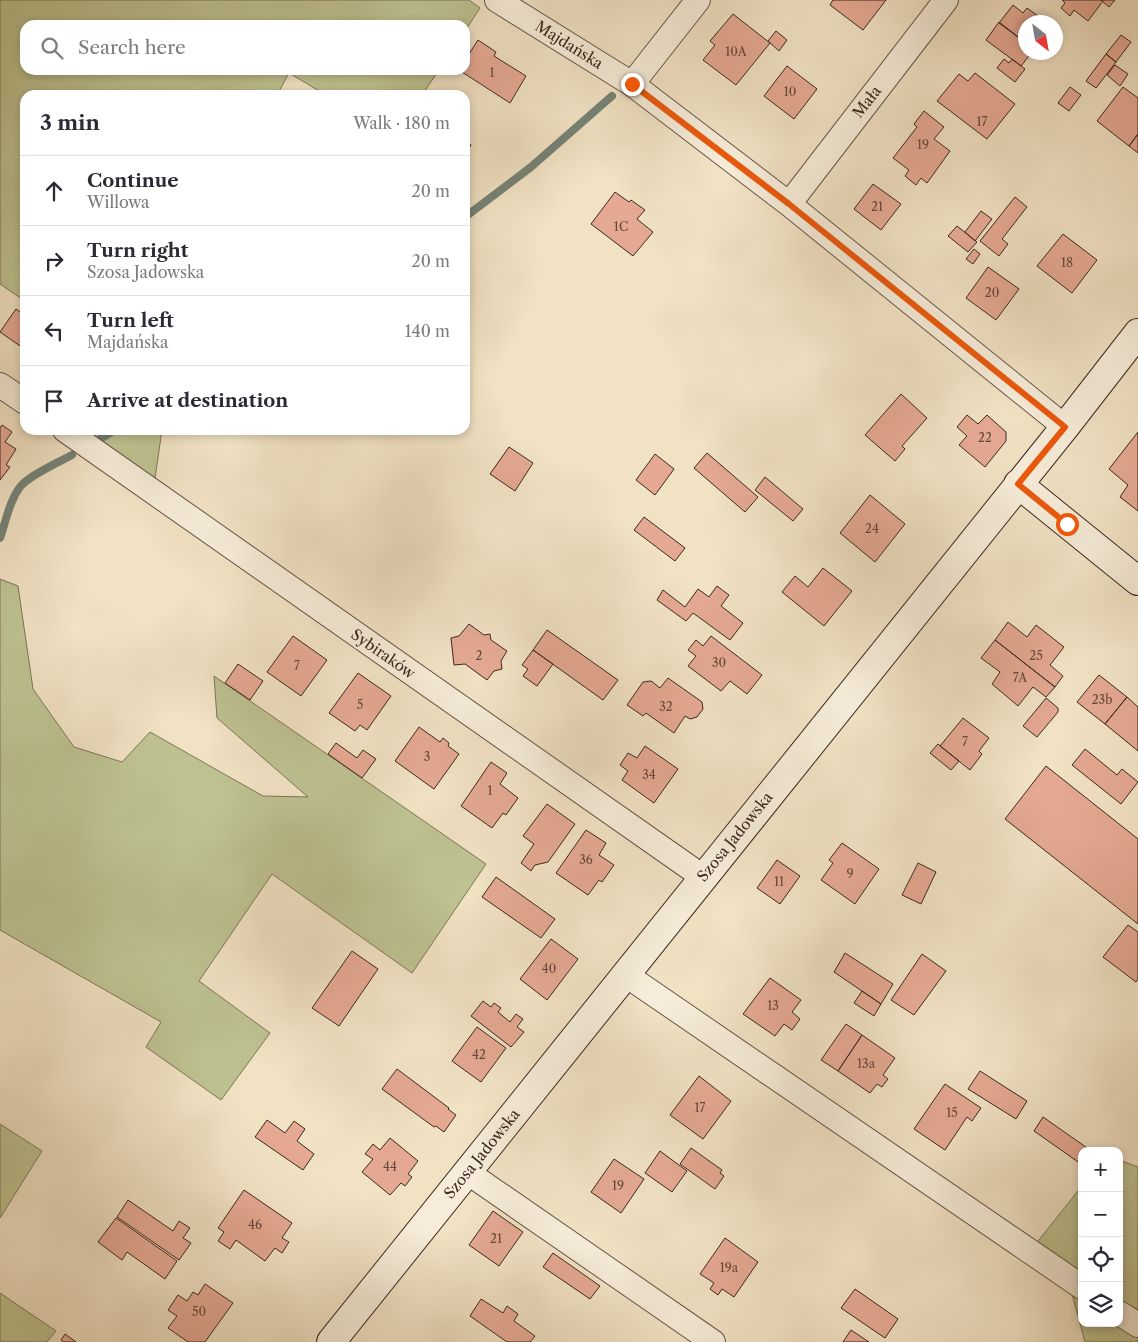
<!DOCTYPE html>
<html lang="en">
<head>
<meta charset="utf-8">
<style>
  body { margin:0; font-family:"Libre Caslon Text",serif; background:#f2f2f3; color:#2b2b33 }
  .controls { position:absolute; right:15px; bottom:15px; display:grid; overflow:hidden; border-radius:10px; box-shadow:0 2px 8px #0003 }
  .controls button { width:45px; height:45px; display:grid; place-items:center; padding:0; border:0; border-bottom:1px solid #e1e1e2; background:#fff; color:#2b2b33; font:25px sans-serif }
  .compass { position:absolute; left:1018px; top:15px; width:45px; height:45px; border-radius:50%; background:#fff; box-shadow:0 2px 8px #0003; rotate:149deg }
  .stop { position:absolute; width:15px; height:15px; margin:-11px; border:4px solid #ea580c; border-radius:50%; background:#fff }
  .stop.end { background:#ea580c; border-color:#fff; box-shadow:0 1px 5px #0008 }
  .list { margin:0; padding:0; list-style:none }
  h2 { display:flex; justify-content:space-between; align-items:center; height:65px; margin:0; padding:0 20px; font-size:21px }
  h2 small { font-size:16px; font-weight:400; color:#7c7c81 }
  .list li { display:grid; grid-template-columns:32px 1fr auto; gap:15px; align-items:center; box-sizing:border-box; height:70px; padding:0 20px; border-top:1px solid #e1e1e2 }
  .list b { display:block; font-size:19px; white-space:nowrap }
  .list p { margin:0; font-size:16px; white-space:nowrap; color:#7c7c81 }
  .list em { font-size:16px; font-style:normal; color:#7c7c81 }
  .icon { flex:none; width:28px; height:28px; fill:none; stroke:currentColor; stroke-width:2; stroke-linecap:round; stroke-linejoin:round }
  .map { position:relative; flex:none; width:1138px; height:1342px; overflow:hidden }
  .search { position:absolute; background:#fff; box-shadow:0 2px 8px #0003; left:20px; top:20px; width:450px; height:55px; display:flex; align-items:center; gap:12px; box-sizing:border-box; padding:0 18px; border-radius:15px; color:#7c7c81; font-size:19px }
  .panel { position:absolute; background:#fff; box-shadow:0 2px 8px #0003; left:20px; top:90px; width:450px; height:345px; border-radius:15px }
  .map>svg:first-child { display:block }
</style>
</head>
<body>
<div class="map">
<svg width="1138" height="1342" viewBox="0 0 1138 1342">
  <rect width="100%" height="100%" fill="#f1e2c4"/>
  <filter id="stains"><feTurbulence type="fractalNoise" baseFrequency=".004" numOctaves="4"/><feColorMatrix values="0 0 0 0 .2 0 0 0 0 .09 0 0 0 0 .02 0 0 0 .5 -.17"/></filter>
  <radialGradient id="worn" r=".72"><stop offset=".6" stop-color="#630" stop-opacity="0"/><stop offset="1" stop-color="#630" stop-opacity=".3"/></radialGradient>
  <!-- green -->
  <path fill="#bec291" stroke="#7c7558" d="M0,0H469L480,8L465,31V25H25V70H439L422,95H326L289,73L277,95H25V301L0,284Z
    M79,430H162L154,485Z
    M0,579L18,586L33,689L74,747L122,762L150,732L263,796L308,797L217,718L214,676L486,864L412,973L272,874L199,981L270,1033L221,1100L146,1047L161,1022L0,930Z
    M0,1124L42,1151L0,1218Z
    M1119,1160L1138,1167V1342H1085L1072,1294L1023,1260L1082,1186V1323H1119Z
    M0,1293L56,1331L47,1342H0Z"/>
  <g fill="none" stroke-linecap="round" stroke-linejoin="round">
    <!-- stream -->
    <path stroke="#758276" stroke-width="8" d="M465,217L531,167L612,96
      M100,439L115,430
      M0,538C6,521 9,502 20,487C28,476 59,462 72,455"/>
  </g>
  <!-- building -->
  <path fill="#e5a993" stroke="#3b281e" d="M833,0H886L863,30L830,5Z
    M1062,0H1101L1103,1L1088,21L1074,10L1070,16L1061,8L1065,3Z
    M1101,0H1115L1109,7Z
    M1013,5L1023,13L1027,8L1038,16L1034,21L1036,22H1026V43L999,23Z
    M733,14L770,43L736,85L703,60L715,45L710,41Z
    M999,22L1026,43V52H1032L1021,66L986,40Z
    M776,31L787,40L779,51L768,41Z
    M1121,35L1131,42L1116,62L1106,54Z
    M478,40L496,52L494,56L526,76L510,103L459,70H465V60Z
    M1106,54L1116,62L1096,88L1086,81Z
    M1004,59L1009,63L1012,59L1025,69L1015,82L997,68Z
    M1115,65L1128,74L1120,86L1107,75Z
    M787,66L817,89L794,119L764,96Z
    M975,73L1015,104L987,139L937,101L959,74L968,81Z
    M1070,87L1081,95L1069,111L1058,103Z
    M1123,87L1138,98V134L1129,146L1097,121Z
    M924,111L944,127L934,139L950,151L927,183L921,178L916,185L905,176L909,170L893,158L917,127L914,124Z
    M1138,134V153L1129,146Z
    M465,141L471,145L465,155Z
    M873,184L901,204L881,230L854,209Z
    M615,192L629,202L631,200L645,210L637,219L653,232L633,256L591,224Z
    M1015,197L1027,207L1002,239L1008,244L999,256L980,241Z
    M981,211L992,219L975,241L965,232Z
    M957,226L977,242L968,252L948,236Z
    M1063,234L1097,260L1072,293L1037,266Z
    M974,249L980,254L973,264L966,259Z
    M988,267L1019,289L996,320L966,298Z
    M16,309L25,316V345L23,348L0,332Z
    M901,394L927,418L902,446L905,449L895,461L865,435Z
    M967,415L978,424L987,415L1006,432V441L985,467L959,445L967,436L957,427Z
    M2,425L12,432L5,442L16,449L6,465L10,467L0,480V428Z
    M1138,432V511L1120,497L1128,485L1109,469Z
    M509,447L533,463L515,491L490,474Z
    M707,453L758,497L745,512L694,468Z
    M655,454L674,469L655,495L636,480Z
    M765,477L803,509L793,521L755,490Z
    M870,495L905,524L875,562L840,533Z
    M644,517L685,548L675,561L634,530Z
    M823,568L852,591L824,626L782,592L795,576L808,587Z
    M717,586L729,595L721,606L743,623L730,640L693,613L686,621L657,600L663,590L685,607L698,589L709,597Z
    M1008,622L1027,637L1036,625L1064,647L1050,665L1063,676L1055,687L995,640Z
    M469,624L484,635L490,634L491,640L507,651L501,661L502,669L494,671L487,680L465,664L454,665L451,638L459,636Z
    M547,630L618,680L603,700L533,650Z
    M293,636L327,660L301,696L267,672Z
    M711,636L762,675L747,694L730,681L721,691L688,666L696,656L688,650L696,640L703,646Z
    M995,640L1055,687L1046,697L1033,687L1018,706L992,684L1000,672L981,658Z
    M533,650L553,664L537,686L523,676L528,669L522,665Z
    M238,664L263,681L250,700L225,683Z
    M358,673L391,696L367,730L360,725L355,731L329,713Z
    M1099,675L1127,697L1105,724L1077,702Z
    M668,678L702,702L703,709L697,717L690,719L685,716L674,733L646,713L643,716L627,705L643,682L651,681L660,688Z
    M1127,697L1138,707V751L1105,724Z
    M1046,698L1058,708V712L1037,737L1023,726Z
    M963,718L989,738L979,751L982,754L970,770L940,746Z
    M419,727L440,742L443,738L449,743L448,746L459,754L434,789L395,761Z
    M336,743L357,758L363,750L376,759L362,778L328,754Z
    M938,744L959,761L951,770L930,753Z
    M645,746L678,769L654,803L622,780L628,771L620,765L628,753L637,758Z
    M1085,749L1117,775L1122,769L1138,782L1121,804L1072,765Z
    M491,762L507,773L500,784L518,798L506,815L503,813L492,828L461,806Z
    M1046,766L1138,839V924L1005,819Z
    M547,804L575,824L548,862L535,865L531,871L521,863L534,844L523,836Z
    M586,830L606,843L599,855L614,865L602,882L599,880L588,895L556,873Z
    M842,843L879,869L855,904L821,880L833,863L829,860Z
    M777,860L800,876L780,904L757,888Z
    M918,863L936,872L921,904L902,895Z
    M496,877L555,919L541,938L482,897Z
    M1128,925L1138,932V979L1136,982L1103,957Z
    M551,939L578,959L547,1000L520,979Z
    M352,951L378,969L339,1026L312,1008Z
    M845,953L893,984L881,1004L834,972Z
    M922,954L946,971L914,1015L891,1000Z
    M770,978L801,1000L792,1012L800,1019L792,1030L784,1024L775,1036L743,1014Z
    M862,991L881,1004L874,1016L854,1003Z
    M483,1001L491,1007L494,1003L501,1008L498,1012L510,1022L516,1014L523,1019L517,1027L524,1032L511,1047L471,1016Z
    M846,1024L862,1035L838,1071L821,1060Z
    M477,1027L506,1048L481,1082L452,1061Z
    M862,1035L895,1058L883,1075L888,1079L882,1087L877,1084L870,1093L838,1071Z
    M397,1069L449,1108L448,1109L456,1115L444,1132L436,1126L434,1127L382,1089Z
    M980,1071L1027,1101L1016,1119L968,1089Z
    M699,1076L731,1101L703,1139L670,1115Z
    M945,1084L981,1108L972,1121L967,1117L945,1150L914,1129Z
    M1043,1117L1090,1150L1082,1151L1081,1164L1034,1131Z
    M267,1120L285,1133L294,1121L305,1129L297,1141L314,1154L303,1170L255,1137Z
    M390,1138L418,1161L408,1174L412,1177L405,1186L401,1183L390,1195L362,1172L373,1159L365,1154L373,1144L380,1150Z
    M691,1148L722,1170L720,1173L724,1176L715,1189L680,1164Z
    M660,1151L687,1171L672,1192L645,1173Z
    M614,1159L644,1179L621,1213L591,1192Z
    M244,1190L292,1223L282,1238L289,1242L282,1253L275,1248L265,1261L236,1240L230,1249L218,1241L224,1232L218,1228Z
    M128,1200L173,1231L179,1221L190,1228L183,1238L191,1243L179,1260L117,1217Z
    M493,1211L523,1232L499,1266L469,1245Z
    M116,1218L177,1261L165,1279L127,1252L122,1260L98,1242Z
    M725,1238L758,1262L734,1297L722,1289L718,1295L710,1289L714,1283L700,1274Z
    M553,1253L600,1286L590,1299L543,1267Z
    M205,1284L233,1303L205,1342H188L168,1328L177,1316L168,1310L178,1295L187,1301L193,1292L198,1295Z
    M855,1289L898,1319L885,1338L841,1308Z
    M481,1299L503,1313L507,1306L518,1314L514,1321L535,1336L530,1342H507L470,1316Z
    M851,1330L869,1342H843Z
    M65,1334L76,1342H64L61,1340Z"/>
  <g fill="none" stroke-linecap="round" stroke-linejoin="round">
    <!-- street casing -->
    <g stroke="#685648" stroke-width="26">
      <path id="street" d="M497,0L632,84L789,204L1065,427
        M632,84L698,0
        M789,204L946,0
        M0,385L25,402
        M65,430L703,877
        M626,975L1082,1287
        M467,1172L713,1342
        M1119,1313L1138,1325"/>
    </g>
    <!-- secondary casing -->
    <g stroke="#3b281e" stroke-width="30">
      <path id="secondary" d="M1018,484L1138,581
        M331,1342L1065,427L1138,333"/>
    </g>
    <!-- street -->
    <use href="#street" stroke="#f6ecd9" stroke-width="24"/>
    <!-- secondary -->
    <use href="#secondary" stroke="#f6ecd9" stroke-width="28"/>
  </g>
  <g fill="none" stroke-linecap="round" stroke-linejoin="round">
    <!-- route -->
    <path stroke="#ea580c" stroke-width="6" d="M632,84L789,204L1065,427L1018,484L1067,524"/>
  </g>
  <g text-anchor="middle" stroke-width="4.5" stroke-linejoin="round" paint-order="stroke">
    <!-- number labels -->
    <g font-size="12" fill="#66483b">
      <text x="736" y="56">10A</text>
      <text x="492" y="77">1</text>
      <text x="790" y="96">10</text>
      <text x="982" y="126">17</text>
      <text x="923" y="149">19</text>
      <text x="877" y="211">21</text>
      <text x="621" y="231">1C</text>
      <text x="1067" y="267">18</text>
      <text x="992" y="297">20</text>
      <text x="985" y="442">22</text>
      <text x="872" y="533">24</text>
      <text x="479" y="660">2</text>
      <text x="1036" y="660">25</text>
      <text x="719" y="667">30</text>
      <text x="297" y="670">7</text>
      <text x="1020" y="682">7A</text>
      <text x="1102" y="704">23b</text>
      <text x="360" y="709">5</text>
      <text x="666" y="711">32</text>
      <text x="965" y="746">7</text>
      <text x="427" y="761">3</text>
      <text x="649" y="779">34</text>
      <text x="490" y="795">1</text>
      <text x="586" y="864">36</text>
      <text x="850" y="878">9</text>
      <text x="779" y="886">11</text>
      <text x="549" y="973">40</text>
      <text x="773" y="1010">13</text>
      <text x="479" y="1059">42</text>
      <text x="866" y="1068">13a</text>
      <text x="700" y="1112">17</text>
      <text x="952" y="1117">15</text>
      <text x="390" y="1171">44</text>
      <text x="618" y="1190">19</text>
      <text x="255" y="1229">46</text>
      <text x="496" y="1243">21</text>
      <text x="729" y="1272">19a</text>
      <text x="199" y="1316">50</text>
    </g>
    <!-- street labels -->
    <g font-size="15" fill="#3b281e" stroke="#f6ecd9">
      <text transform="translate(569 45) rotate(32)" y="5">Majdańska</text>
      <text transform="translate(867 102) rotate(-52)" y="5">Mała</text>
      <text transform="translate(383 654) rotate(35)" y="5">Sybiraków</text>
      <text transform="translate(735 837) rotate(-51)" y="5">Szosa Jadowska</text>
      <text transform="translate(482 1154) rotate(-51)" y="5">Szosa Jadowska</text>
    </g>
  </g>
  <rect width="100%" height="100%" filter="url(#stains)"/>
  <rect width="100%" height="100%" fill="url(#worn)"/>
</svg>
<div class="controls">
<button>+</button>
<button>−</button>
<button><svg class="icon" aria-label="locate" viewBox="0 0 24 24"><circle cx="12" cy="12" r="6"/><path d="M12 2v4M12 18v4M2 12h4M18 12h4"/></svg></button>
<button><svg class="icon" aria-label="layers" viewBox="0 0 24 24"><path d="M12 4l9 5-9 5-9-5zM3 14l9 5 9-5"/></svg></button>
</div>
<svg class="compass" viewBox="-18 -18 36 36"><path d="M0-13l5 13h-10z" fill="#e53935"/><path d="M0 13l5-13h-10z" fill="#7c7c81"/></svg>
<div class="stop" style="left:1067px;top:524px"></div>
<div class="stop end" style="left:632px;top:84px"></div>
<div class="search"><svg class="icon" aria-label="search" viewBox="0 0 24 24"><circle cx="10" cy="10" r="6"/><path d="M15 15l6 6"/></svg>Search here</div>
<section class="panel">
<h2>3 min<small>Walk · 180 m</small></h2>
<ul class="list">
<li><svg class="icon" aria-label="ahead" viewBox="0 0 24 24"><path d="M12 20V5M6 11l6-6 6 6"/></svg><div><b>Continue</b><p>Willowa</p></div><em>20 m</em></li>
<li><svg class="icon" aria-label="right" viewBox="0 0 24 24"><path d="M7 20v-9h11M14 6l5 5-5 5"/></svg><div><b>Turn right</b><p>Szosa Jadowska</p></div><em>20 m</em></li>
<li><svg class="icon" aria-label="left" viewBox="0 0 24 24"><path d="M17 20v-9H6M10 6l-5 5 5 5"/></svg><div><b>Turn left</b><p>Majdańska</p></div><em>140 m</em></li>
<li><svg class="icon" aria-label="arrive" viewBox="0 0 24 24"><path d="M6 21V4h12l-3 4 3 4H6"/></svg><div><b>Arrive at destination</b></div></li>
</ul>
</section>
</div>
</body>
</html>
